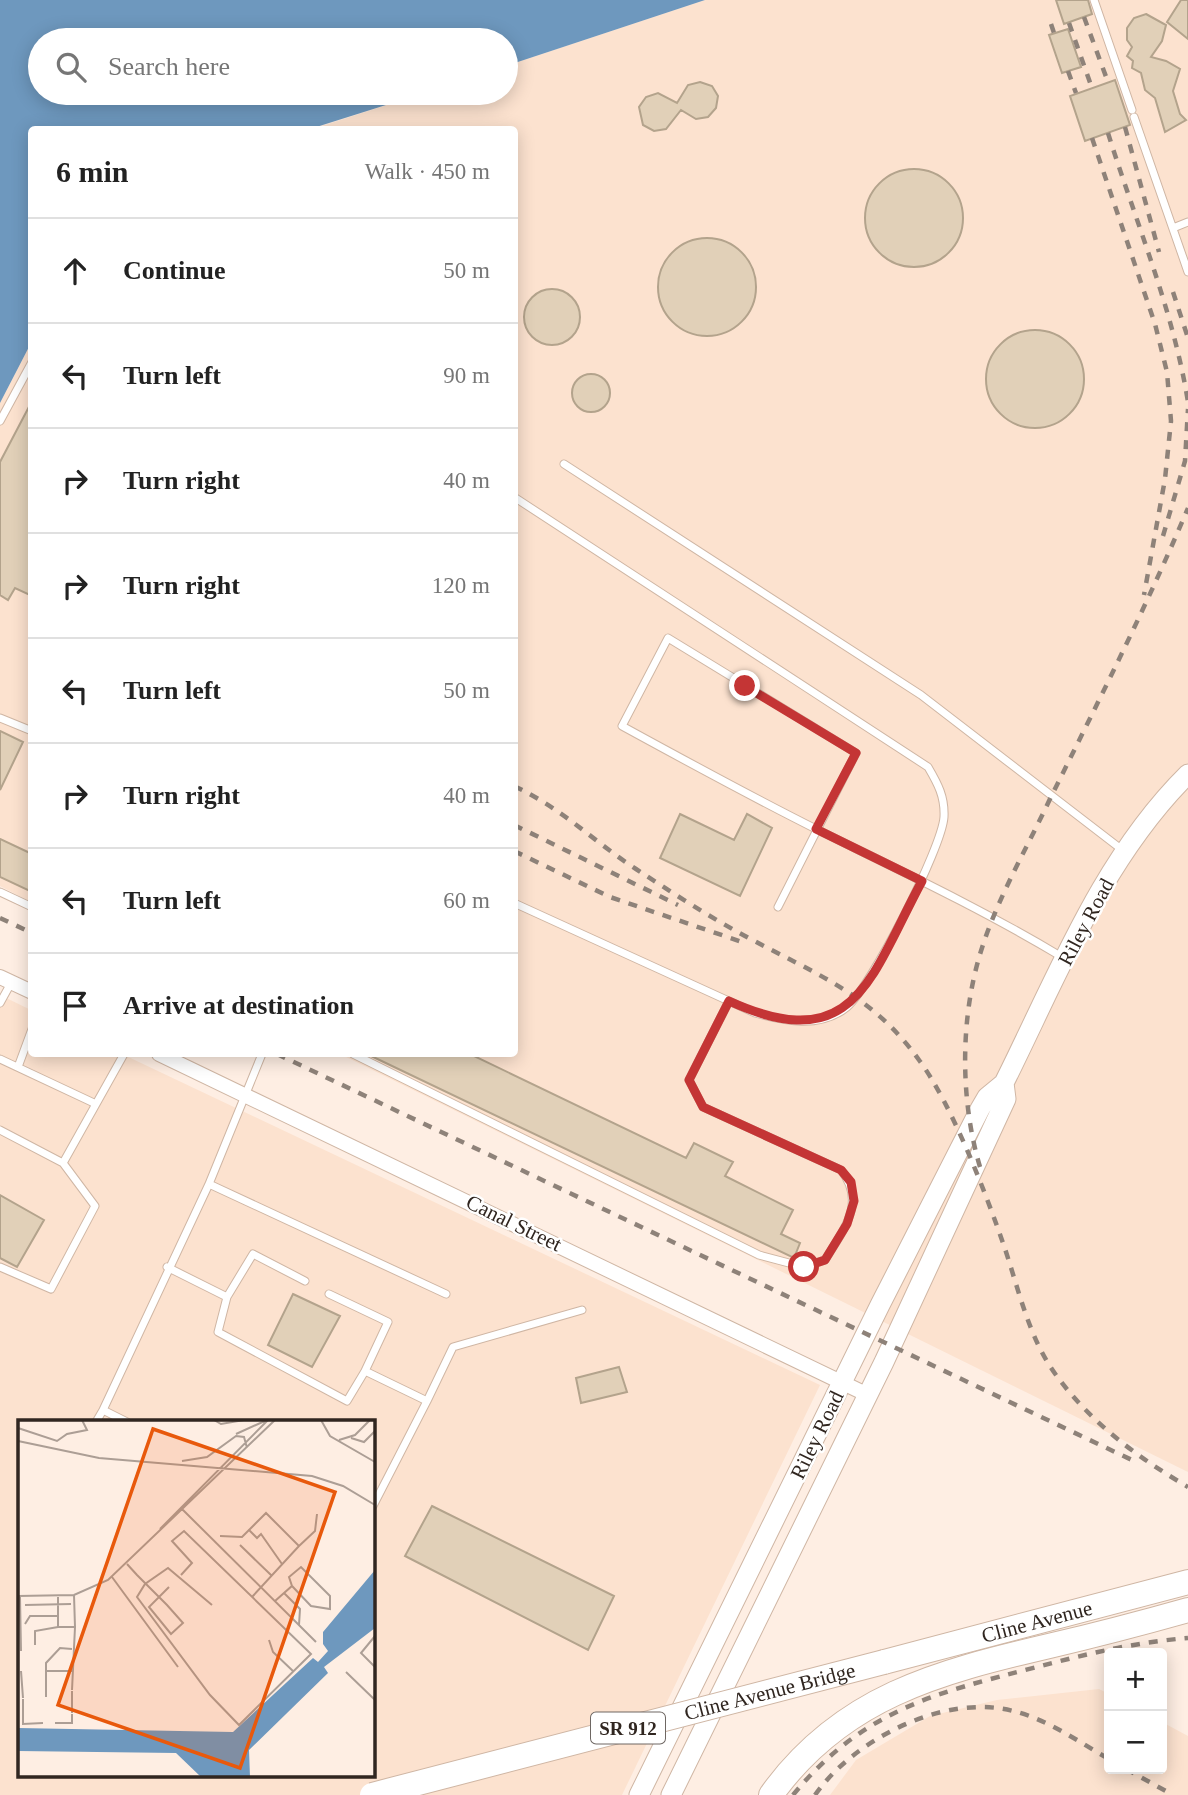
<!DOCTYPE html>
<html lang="en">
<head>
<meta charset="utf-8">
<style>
  body { margin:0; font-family:"Times New Roman",serif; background:#f6f6f6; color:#222 }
  .controls { position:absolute; right:21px; bottom:21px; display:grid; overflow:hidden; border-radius:7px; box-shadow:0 4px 18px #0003 }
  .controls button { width:63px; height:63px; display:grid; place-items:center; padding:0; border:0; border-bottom:2px solid #e0e0e0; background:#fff; color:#222; font:35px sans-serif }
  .stop { position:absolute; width:21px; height:21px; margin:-16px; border:5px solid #c43535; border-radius:50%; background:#fff }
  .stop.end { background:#c43535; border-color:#fff; box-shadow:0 2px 7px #0008 }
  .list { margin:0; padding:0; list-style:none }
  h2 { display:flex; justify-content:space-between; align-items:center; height:91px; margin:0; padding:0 28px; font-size:30px }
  h2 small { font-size:23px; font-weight:400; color:#767676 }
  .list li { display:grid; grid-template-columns:46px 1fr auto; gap:21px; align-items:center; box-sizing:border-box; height:105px; padding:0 28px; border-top:2px solid #e0e0e0 }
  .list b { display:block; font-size:26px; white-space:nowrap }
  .list em { font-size:23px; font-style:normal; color:#767676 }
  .icon { flex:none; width:38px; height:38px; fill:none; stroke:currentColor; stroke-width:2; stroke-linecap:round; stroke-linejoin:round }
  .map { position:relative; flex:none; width:1188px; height:1795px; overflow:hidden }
  .search { position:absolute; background:#fff; box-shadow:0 4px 18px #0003; left:28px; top:28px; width:490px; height:77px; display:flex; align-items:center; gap:18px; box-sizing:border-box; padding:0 24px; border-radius:38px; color:#767676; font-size:26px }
  .panel { position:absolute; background:#fff; box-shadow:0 4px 18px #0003; left:28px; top:126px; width:490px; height:931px; border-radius:7px }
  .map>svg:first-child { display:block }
</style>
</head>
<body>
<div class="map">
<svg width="1188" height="1795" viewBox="0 0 1188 1795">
  <rect width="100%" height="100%" fill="#feeee3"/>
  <!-- built -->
  <path fill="#fce2cf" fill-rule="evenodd" d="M705,0H1188V1472L340,1054H514V130H310L424,93H506V66Z
    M31,343V902L0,886V403Z
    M0,995L31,1010L32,1054H122L820,1385L622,1795H0ZM19,1422H373V1776H19Z
    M1099,1689L1109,1694V1769H1162V1722L1188,1736V1795H830L856,1760L930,1716L997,1700Z"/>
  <!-- water -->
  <path fill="#6e98be" d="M0,0H705L506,66V40H40V93H424L310,129L32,130L31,343L0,403Z"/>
  <!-- building -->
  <path fill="#e1d0b8" stroke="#b3a38c" stroke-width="2" d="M1056,0H1088L1092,14L1064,24Z
    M1181,0H1188V39L1167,22Z
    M1146,14L1166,25L1162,41L1151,57L1166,61L1180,69L1173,91L1180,114L1186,120L1165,132L1155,98L1145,90L1141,73L1132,68L1133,61L1127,56L1132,47L1127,40V28L1134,18Z
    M1068,29L1081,67L1062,73L1049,35Z
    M1115,80L1130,125L1085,141L1070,96Z
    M700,82L712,86L718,96L716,108L708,117L696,119L681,110L666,129L654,131L643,125L639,107L646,97L658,93L677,103L688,85Z
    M865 218a49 49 0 1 1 98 0a49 49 0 1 1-98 0Z
    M658 287a49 49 0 1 1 98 0a49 49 0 1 1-98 0Z
    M524 317a28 28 0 1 1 56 0a28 28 0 1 1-56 0Z
    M986 379a49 49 0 1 1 98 0a49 49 0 1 1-98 0Z
    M572 393a19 19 0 1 1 38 0a19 19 0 1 1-38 0Z
    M32,401V596L15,588L8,600L0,595V462Z
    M0,731L23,742L0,790Z
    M680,814L734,840L747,814L772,828L740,896L660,858Z
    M0,839L32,854V892L0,877Z
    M367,1054H470L686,1158L694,1143L733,1162L725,1176L793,1210L781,1234L800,1243L794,1258Z
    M0,1195L44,1220L17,1267L0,1258Z
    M293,1294L340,1316L312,1367L268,1345Z
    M619,1367L627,1392L581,1403L576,1378Z
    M432,1506L614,1596L588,1650L405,1556Z"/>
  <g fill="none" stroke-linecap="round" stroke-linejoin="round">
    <!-- service casing -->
    <g stroke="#cfb6a4" stroke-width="9">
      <path id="service" d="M1094,0L1132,110
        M1134,117L1188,272
        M1173,228L1188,222
        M0,421L32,362
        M564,464L921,695L1125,852
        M514,497L928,767C938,784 945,797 944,817C942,848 871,987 847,1007C820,1029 785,1021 755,1013L514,903
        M0,718L32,731
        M0,892L32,907
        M778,907L856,753L668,638L622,726C686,761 750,796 816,829C899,870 982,909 1062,957
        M0,1003L11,983
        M353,1054L759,1255L804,1267L825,1260C843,1230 867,1203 841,1170L703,1107L689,1080L729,1001
        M0,1059L96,1104
        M18,1067L32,1029
        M0,1130L63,1163L95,1206L51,1289L0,1267
        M63,1163L124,1054
        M209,1184L446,1294
        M167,1267L227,1297L218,1332L347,1401L365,1371L427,1401L373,1506
        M329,1294L388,1322L365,1371
        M227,1297L253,1254L305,1281
        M427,1401L453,1347L582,1310
        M96,1422L103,1410
        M127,1422L103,1410L209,1184L262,1054"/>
    </g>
    <!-- minor casing -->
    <g stroke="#cfb6a4" stroke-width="16">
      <path id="minor" d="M0,977L32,992
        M159,1054L868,1395"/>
    </g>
    <!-- secondary casing -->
    <g stroke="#cfb6a4" stroke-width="21">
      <path id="secondary" d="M639,1795L880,1305L980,1109L987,1097L1004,1083C1057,977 1102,859 1188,774
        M671,1795L884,1362L1006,1099L1004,1083"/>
    </g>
    <!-- motorway casing -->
    <g stroke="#cfb6a4" stroke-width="26">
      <g id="motorway">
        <path id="s1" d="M884,1662L1188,1582"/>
        <path d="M771,1795C841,1697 938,1672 1049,1646C1096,1635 1142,1623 1188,1610"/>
      </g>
    </g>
    <!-- service -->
    <use href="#service" stroke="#fff" stroke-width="7"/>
    <!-- minor -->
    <use href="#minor" stroke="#fff" stroke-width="14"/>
    <!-- secondary -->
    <use href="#secondary" stroke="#fff" stroke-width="19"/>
    <!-- motorway -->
    <use href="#motorway" stroke="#fff" stroke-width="24"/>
    <!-- rail -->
    <path stroke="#8e8279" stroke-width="4.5" stroke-dasharray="9 9" stroke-linecap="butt" d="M1084,17L1108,82
      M1069,23L1092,88
      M1051,24L1054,33
      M1068,71L1076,93
      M1125,127L1159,252
      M1108,133C1136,223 1173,309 1188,402
      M1092,138L1155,324L1167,372L1171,421L1165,479L1144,595
      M1173,292L1188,338
      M1163,536L1185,461L1188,409
      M514,786C563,809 593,841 636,869C671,892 708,916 745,936C813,973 871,993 919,1060C951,1103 985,1191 1003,1243C1018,1286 1028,1337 1056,1375C1091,1423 1137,1457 1188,1487
      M514,825L678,905
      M514,851L610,897L745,943
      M0,918L32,933
      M277,1054L1134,1461
      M980,1167C960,1100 960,1018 981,951C997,899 1026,850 1049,801C1097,704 1146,608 1188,508
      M1126,1769L1173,1795
      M793,1795C863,1710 935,1693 1037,1667C1086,1654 1137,1642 1188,1638
      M815,1795C854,1739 945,1693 1013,1711C1047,1719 1079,1742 1109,1759"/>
    <!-- motorway-bridge casing -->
    <g stroke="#cfb6a4" stroke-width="26" stroke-linecap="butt">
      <g id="motorway-bridge">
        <path id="s2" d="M372,1795L884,1662"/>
      </g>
    </g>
    <!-- motorway-bridge -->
    <use href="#motorway-bridge" stroke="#fff" stroke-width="24"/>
  </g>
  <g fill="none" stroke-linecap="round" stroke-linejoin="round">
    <!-- route -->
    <path stroke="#c43535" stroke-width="9" d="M745,686L856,753L816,829L922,881C871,975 856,1059 729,1001L689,1080L703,1107L841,1170L851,1182L854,1201L847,1224L825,1260L804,1267"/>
  </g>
  <g text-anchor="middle" stroke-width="5" stroke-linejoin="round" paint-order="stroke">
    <!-- shield labels -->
    <rect fill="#fff" stroke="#6e6763" stroke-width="2" x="591" y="1712.5" width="74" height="31" rx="5"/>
    <g font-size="19" font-weight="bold" fill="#302620">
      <text x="628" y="1735">SR 912</text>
    </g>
    <!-- street labels -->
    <g font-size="21" fill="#302620" stroke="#fff">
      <text transform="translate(1086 922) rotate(-62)" y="7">Riley Road</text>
      <text transform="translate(514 1223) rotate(26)" y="7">Canal Street</text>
      <text transform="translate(817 1435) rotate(-64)" y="7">Riley Road</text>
      <text dy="7" stroke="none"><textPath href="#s1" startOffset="158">Cline Avenue</textPath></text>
      <text dy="7" stroke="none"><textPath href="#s2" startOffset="411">Cline Avenue Bridge</textPath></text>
    </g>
  </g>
  <!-- overview -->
  <g transform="translate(18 1420)">
    <rect width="357" height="357" fill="#feeee3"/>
    <path d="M357,150V208L306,247L310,253L231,330L232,357H183L158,333L0,331V308L215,312L295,238L300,242L310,231L305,224V212Z" fill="#6e98be"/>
    <path fill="none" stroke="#ac9e95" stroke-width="2" d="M196,0L203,4L226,0M303,0L312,16L357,42M0,8L39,21L49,14L69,10L64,0M218,14L249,0M333,18L346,22L357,11M321,20L337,15L352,0M0,21L81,38L294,56L325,66L357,85M164,41L189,37L218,16L226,17L229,28M164,89L298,222M142,109L250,0M202,116L224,117L231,110M222,125L253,155M281,126L297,111L299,94M109,144L119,155L149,185L165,203L153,214L131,187L151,167M163,155L174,143L154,121L166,111L293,234L221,305L192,275L119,177L127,164L150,148L194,185M94,157L160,247M266,173L282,189L281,205M0,176L56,175L90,160L257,0M2,177L3,231M40,177V207H57L56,175M234,177L281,126L248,93L231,110L239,118L243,114L264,144M257,181L274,166L293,186L312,189V176L283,147L271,157L274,166M7,185L53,184M7,204L12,196H39M357,216L343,233L357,247M251,220L255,232L276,252M17,225V211L40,207M3,251L5,278M28,251H54M328,252L357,280M54,270L57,207M54,271V293M28,277V243L42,228L54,229M5,279V304L25,303M37,303H54V294"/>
    <path fill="#e8590c" fill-opacity="0.15" stroke="#e8590c" stroke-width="3.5" d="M135,9L317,72L222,348L40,285Z"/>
    <rect width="357" height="357" fill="none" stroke="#302620" stroke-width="3.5"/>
  </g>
</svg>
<div class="controls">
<button>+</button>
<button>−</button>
</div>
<div class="stop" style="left:804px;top:1267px"></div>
<div class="stop end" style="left:745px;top:686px"></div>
<div class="search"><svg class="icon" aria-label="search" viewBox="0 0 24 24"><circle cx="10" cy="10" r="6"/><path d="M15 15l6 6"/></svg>Search here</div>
<section class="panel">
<h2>6 min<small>Walk · 450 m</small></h2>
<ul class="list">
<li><svg class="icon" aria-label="ahead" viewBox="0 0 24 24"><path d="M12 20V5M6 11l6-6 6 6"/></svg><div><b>Continue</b></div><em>50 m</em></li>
<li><svg class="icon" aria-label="left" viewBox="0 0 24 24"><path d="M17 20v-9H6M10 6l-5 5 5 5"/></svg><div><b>Turn left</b></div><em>90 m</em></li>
<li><svg class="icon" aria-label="right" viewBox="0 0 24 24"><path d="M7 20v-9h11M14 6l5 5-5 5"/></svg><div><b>Turn right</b></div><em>40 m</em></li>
<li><svg class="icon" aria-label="right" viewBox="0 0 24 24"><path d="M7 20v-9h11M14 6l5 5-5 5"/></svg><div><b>Turn right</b></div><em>120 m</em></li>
<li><svg class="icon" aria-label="left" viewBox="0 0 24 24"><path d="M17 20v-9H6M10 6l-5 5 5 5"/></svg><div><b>Turn left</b></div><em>50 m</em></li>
<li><svg class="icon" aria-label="right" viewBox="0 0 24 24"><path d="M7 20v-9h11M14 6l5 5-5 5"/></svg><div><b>Turn right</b></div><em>40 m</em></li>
<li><svg class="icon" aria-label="left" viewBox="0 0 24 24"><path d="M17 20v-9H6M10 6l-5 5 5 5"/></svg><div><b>Turn left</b></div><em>60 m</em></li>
<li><svg class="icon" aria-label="arrive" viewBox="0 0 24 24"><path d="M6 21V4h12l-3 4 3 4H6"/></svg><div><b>Arrive at destination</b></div></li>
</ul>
</section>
</div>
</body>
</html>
